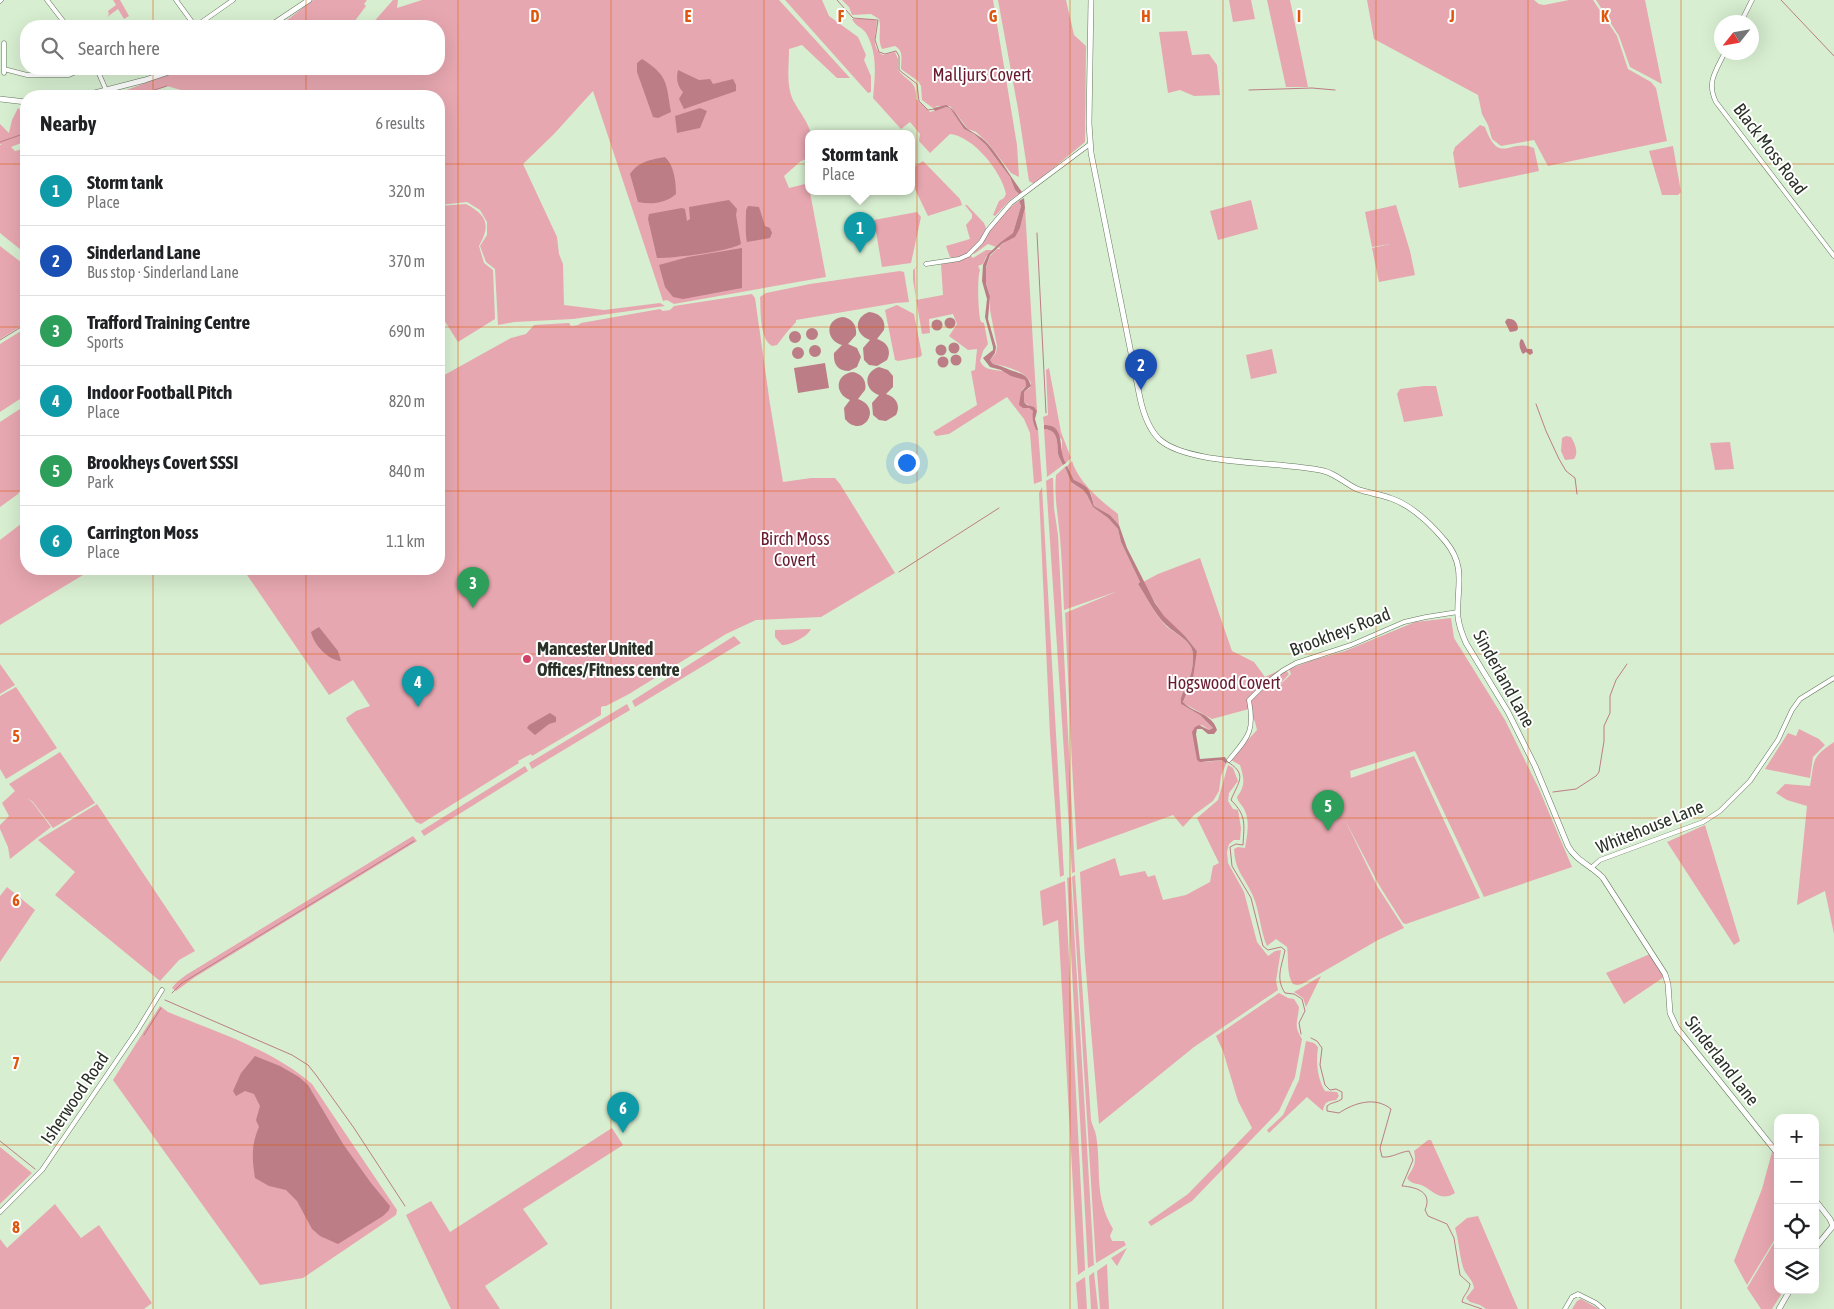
<!DOCTYPE html>
<html lang="en">
<head>
<meta charset="utf-8">
<style>
  body { margin:0; font-family:"Asap Condensed",sans-serif; background:#f2f2f2; color:#202124 }
  .controls { position:absolute; right:15px; bottom:15px; display:grid; overflow:hidden; border-radius:10px; box-shadow:0 5px 20px #0002 }
  .controls button { width:45px; height:45px; display:grid; place-items:center; padding:0; border:0; border-bottom:1px solid #e0e0e0; background:#fff; color:#202124; font:25px sans-serif }
  .compass { position:absolute; left:1714px; top:15px; width:45px; height:45px; border-radius:50%; background:#fff; box-shadow:0 5px 20px #0002; rotate:239deg }
  .you { position:absolute; left:906px; top:462px; width:18px; height:18px; margin:-12px; border:4px solid #fff; border-radius:50%; background:#1a73e8; box-shadow:0 0 0 8px #1a73e833 }
  .badge { display:grid; place-items:center; width:32px; height:32px; border-radius:50%; background:#d24367; color:#fff; font-size:16px; font-weight:700 }
  .pin { position:absolute; translate:-50% -41px; filter:drop-shadow(0 1px 2px #0008) }
  .pin::after { content:''; position:absolute; top:26px; width:18px; height:15px; background:inherit; clip-path:polygon(0 0,100% 0,50% 100%) }
  .popup { position:absolute; left:805px; top:130px; width:110px; height:65px; box-sizing:border-box; display:grid; place-content:center; border-radius:10px; background:#fff; filter:drop-shadow(0 1px 4px #0005); font-size:16px; white-space:nowrap; color:#757577 }
  .popup b { font-size:19px; color:#202124 }
  .popup::after { content:''; position:absolute; left:50%; top:100%; margin-left:-10px; border:10px solid transparent; border-top-color:#fff }
  .list { margin:0; padding:0; list-style:none }
  h2 { display:flex; justify-content:space-between; align-items:center; height:65px; margin:0; padding:0 20px; font-size:21px }
  h2 small { font-size:16px; font-weight:400; color:#757577 }
  .list li { display:grid; grid-template-columns:32px 1fr auto; gap:15px; align-items:center; box-sizing:border-box; height:70px; padding:0 20px; border-top:1px solid #e0e0e0 }
  .list b { display:block; font-size:19px; white-space:nowrap }
  .list p { margin:0; font-size:16px; white-space:nowrap; color:#757577 }
  .list em { font-size:16px; font-style:normal; color:#757577 }
  .icon { flex:none; width:28px; height:28px; fill:none; stroke:currentColor; stroke-width:2; stroke-linecap:round; stroke-linejoin:round }
  .map { position:relative; flex:none; width:1834px; height:1309px; overflow:hidden }
  .search { position:absolute; background:#fff; box-shadow:0 5px 20px #0002; left:20px; top:20px; width:425px; height:55px; display:flex; align-items:center; gap:12px; box-sizing:border-box; padding:0 18px; border-radius:20px; color:#757577; font-size:19px }
  .panel { position:absolute; background:#fff; box-shadow:0 5px 20px #0002; left:20px; top:90px; width:425px; height:485px; border-radius:20px }
  .map>svg:first-child { display:block }
</style>
</head>
<body>
<div class="map">
<svg width="1834" height="1309" viewBox="0 0 1834 1309">
  <rect width="100%" height="100%" fill="#d7eed0"/>
  <!-- green -->
  <path fill="#e7a7b0" d="M113,0H120L129,16L124,19L118,9L107,17L109,14L108,11L116,5Z
    M313,0H367L364,4L366,6L351,26H275L281,23L282,24Z
    M393,0H398L397,8L422,0H779L850,78H837L802,45L789,49C789,67 786,84 793,100C799,112 808,121 811,134H809V158L801,161L784,176L789,188L805,184L809,187L826,277L674,304L667,300L663,301L593,91L554,134L523,164L557,237L559,254L563,264L564,305L604,310L660,303L665,306L573,319L514,322L498,325L495,269L486,262L480,246L487,235V222L480,210L467,202L439,205V96H201L167,86L138,96H111L182,69H439V26H370Z
    M785,0H822L829,16L858,37L866,55L864,60L871,76V92L868,93Z
    M842,0H993L1017,145L1019,177L1011,173L987,142L976,132L968,129L950,106H937L933,108L922,100L921,86L918,81L901,69C901,59 904,51 895,46L882,49C877,39 882,29 879,19L871,14L852,15L849,7Z
    M998,0H1066L1074,35L1086,46L1085,142L1034,184L1029,181L1018,109Z
    M1229,0H1251L1255,19L1233,22Z
    M1267,0H1290L1308,87H1286Z
    M1367,0H1534L1539,4L1544,5L1569,0H1593L1617,36L1628,69L1651,82L1656,88L1667,141L1548,166L1534,140L1501,146L1492,139L1488,125L1482,114L1478,95L1374,39Z
    M1596,0H1645L1662,84L1630,67L1619,36Z
    M852,19H872L877,21C876,33 870,48 883,55L895,52L898,59V70C909,83 917,81 916,99L930,112L946,107L950,108L964,129L974,134L986,145L1010,177L1015,190L1019,194L1010,200L995,216L993,215L999,201L1004,198L1006,194C1002,172 973,136 950,134L930,153L919,141L920,134L910,122L901,129L873,98C875,77 878,53 866,33C862,27 855,26 852,19Z
    M1187,31L1192,55L1209,54L1217,65L1220,95L1194,96L1180,90L1168,93L1159,32Z
    M18,108L26,114V141L11,147L15,151L26,148V254L0,233V145H2L0,144V124L9,133L12,120Z
    M1480,125L1485,127C1500,167 1509,137 1534,148L1539,171L1459,188L1453,153L1455,147Z
    M1673,146L1681,192L1678,195H1662L1649,151Z
    M923,161L960,199L962,205L928,216L911,181V169Z
    M1251,200L1258,229L1218,240L1210,211Z
    M1019,201L1021,206L1013,233L996,247L988,244L974,254L972,252C989,236 999,213 1019,201Z
    M466,204C487,215 491,225 479,246L484,263L493,270L495,319L458,342L439,312V206Z
    M965,205H967L984,223L986,228C979,242 967,262 950,257L946,246L970,239L966,225L972,218V214Z
    M1396,205L1410,251L1415,275L1379,282L1372,248L1390,244L1372,247L1365,212Z
    M1025,208L1037,411L1024,402V392L1030,388L1031,383C1025,371 1006,366 993,364L990,360L996,353L997,346L990,310V295L986,284V268L990,256L997,249H1000L999,247L1020,228Z
    M917,212L921,217L911,263L882,267L874,220Z
    M0,246L26,266V323L0,339Z
    M986,250H992L986,257L983,264L978,266L980,270C977,276 978,315 981,322L984,323L988,344L983,351L980,361C985,371 992,369 1002,371C1007,372 1020,378 1025,380L1026,386L1022,390L1020,405L1029,408L1033,411L1034,425L1036,430H1038L1042,481L1034,484L1030,433L1024,419L1007,397L949,434L936,436L933,432L977,405L971,371L975,370L977,349L968,350L949,336L957,324L953,314L929,319L930,333L922,334L913,280V270L918,266L915,269L916,300L943,295L941,264L960,261L970,255L973,258Z
    M900,271L904,272L909,302L896,303L796,320V322L787,332L777,345L772,346C759,339 761,310 760,297L766,293L810,284Z
    M752,294L755,298L770,404L783,482L811,478H835L840,484L895,573L821,617L756,620L726,634L629,694L606,706H604L601,707V715L532,756L531,754L518,761L519,763L421,824L416,822L347,721L346,718L356,711L370,706L353,680L329,695L243,569H439V378L511,338L526,334L534,325L569,323L571,326L578,325L581,323L660,309L663,311L670,310L674,306Z
    M897,305L914,314L922,355L920,357L898,361L895,360L885,310Z
    M26,328V395L0,412V344Z
    M1272,349L1277,373L1251,379L1246,355Z
    M1049,368L1061,432L1071,458L1066,463L1062,458V440L1049,425H1044L1043,417L1048,415L1046,370Z
    M1424,386H1436L1443,416L1404,422L1397,394L1400,389Z
    M26,405V481L18,494L0,507V422Z
    M1044,429C1059,430 1057,443 1058,454C1059,457 1061,461 1063,465L1047,477Z
    M1566,436L1571,437C1575,444 1579,452 1574,459L1565,460L1561,451L1562,438Z
    M1730,442L1734,469L1715,470L1710,443Z
    M1072,461C1079,483 1101,501 1118,514L1119,525L1110,515L1094,506L1091,493L1074,480L1067,466Z
    M1065,467L1071,482L1083,490L1087,495L1093,507L1108,518L1118,529L1121,542L1140,582L1138,584C1147,598 1155,614 1166,626C1175,634 1194,641 1193,656C1193,664 1192,673 1189,679C1187,688 1179,695 1181,704L1200,715L1213,728L1209,730L1202,725L1195,727L1197,760L1206,762L1222,760L1226,764L1221,776L1219,791L1213,801L1194,815L1183,827L1173,815L1077,850L1072,764L1065,613L1118,591L1064,610C1063,586 1062,561 1060,537C1058,516 1054,496 1056,475Z
    M1051,478H1053L1054,508L1058,535L1075,872L1072,873L1046,481Z
    M1042,487L1064,875L1060,877L1050,735L1039,493Z
    M26,520V569H93L0,625V540Z
    M1200,558L1232,651L1254,662L1265,677L1284,668L1289,674L1276,689L1291,674L1289,669L1313,660L1345,651L1415,622L1451,618L1454,638L1505,720L1539,789L1572,867L1484,897L1415,751L1350,771L1351,778L1414,756L1480,898L1406,924L1403,923L1379,885L1345,820L1377,886L1404,928L1378,940L1302,984L1297,985L1293,984C1286,974 1289,958 1287,947L1276,939L1267,946C1260,930 1260,912 1253,896C1245,877 1235,872 1234,849L1238,847L1245,848C1247,837 1250,821 1245,811C1243,805 1238,803 1237,797C1246,785 1244,778 1240,765L1231,760L1244,744L1257,730L1255,722L1249,709L1212,719L1183,703L1189,687L1197,651L1185,636L1164,617L1143,582L1158,574Z
    M811,629C807,637 791,645 782,645L775,637V630Z
    M734,636L741,643L635,707L632,701Z
    M0,664L15,685L0,694Z
    M16,687L57,748L6,779L0,769V696Z
    M627,704L630,710L532,769L529,763Z
    M1799,729L1819,739L1825,745L1813,757L1810,778L1765,769L1788,733L1796,736Z
    M1834,742V934L1825,891L1797,905L1807,806L1787,800L1776,793L1785,784L1810,786C1815,760 1810,758 1834,742Z
    M60,752L95,803L53,828L33,802L27,798L33,803L51,827L10,859L8,847L0,829V825L9,816L2,803L15,791L9,784Z
    M1228,765L1233,768L1238,781L1229,793L1228,801L1233,809L1238,810L1241,828L1240,840H1234L1229,844L1227,852L1228,863L1244,892L1257,942L1268,956L1275,951L1281,950L1276,981L1278,990L1194,1047L1099,1124L1085,960L1080,872L1115,858L1120,876L1145,871L1148,877L1155,875L1163,900L1186,895L1210,882L1213,866L1219,863L1197,818L1218,800Z
    M525,766L528,771L424,836L421,831Z
    M97,804L195,951L179,960L160,981L55,895L75,872L38,840Z
    M1705,825L1740,941L1734,945L1667,842Z
    M413,836L417,841L195,977L176,991L172,988L177,982L186,975Z
    M1075,875L1091,1120C1092,1125 1095,1130 1096,1135C1102,1171 1093,1194 1113,1229L1110,1236L1112,1241H1124L1126,1245L1096,1263L1072,877Z
    M1071,877L1094,1265L1088,1268L1067,878Z
    M1065,881L1085,1267V1270L1078,1275L1058,920L1043,926L1040,891Z
    M7,887L35,910L0,962V896Z
    M1650,954L1664,977L1624,1004L1606,973Z
    M1321,976L1306,1007L1303,998L1294,992Z
    M1279,993L1288,998L1294,999L1299,1007C1298,1022 1293,1025 1302,1039L1295,1077L1279,1111L1192,1201L1151,1226L1148,1222L1188,1194L1252,1128L1238,1101L1223,1051L1216,1036Z
    M160,1006L168,1012C216,1032 272,1049 312,1084L397,1210L396,1215L303,1278L260,1285L113,1080Z
    M1306,1041L1314,1043L1318,1047C1316,1062 1317,1078 1325,1091L1337,1092L1339,1096L1336,1100C1328,1101 1324,1102 1323,1111L1307,1097L1269,1133L1267,1130L1283,1115L1299,1080Z
    M612,1128L623,1145L523,1209L548,1244L485,1286L500,1309H451L406,1215L431,1201L450,1232Z
    M1428,1140H1431L1455,1193C1440,1203 1432,1189 1421,1185C1415,1183 1411,1184 1407,1178C1413,1168 1417,1164 1414,1151Z
    M0,1147L32,1173L0,1204Z
    M1772,1152L1778,1159V1234L1747,1285L1734,1261L1762,1189Z
    M55,1204L81,1238L99,1225L152,1303L144,1309H0V1239L7,1248Z
    M1478,1216L1518,1309H1486L1480,1305L1470,1302L1466,1298L1474,1288C1473,1279 1465,1275 1463,1267C1459,1254 1459,1241 1455,1228L1467,1218Z
    M1775,1241L1778,1242V1290H1784L1772,1309H1761L1747,1288Z
    M1127,1248L1117,1266L1111,1258Z
    M1107,1264L1109,1309H1100L1097,1271Z
    M1094,1272L1098,1309H1091L1089,1276Z
    M1085,1277L1087,1309H1078L1076,1283Z
    M1581,1299L1599,1309H1572L1577,1301Z"/>
  <!-- water -->
  <path fill="#bc7d87" d="M642,59C669,76 666,84 671,112L658,118L653,117L637,72V63Z
    M678,70L699,80L710,79L713,84L733,79L736,85V91L684,109L679,99L683,92C677,86 676,78 678,70Z
    M946,105C955,109 958,118 964,125C969,132 981,135 988,144C1001,159 1010,176 1022,192L1019,194L1015,190L1010,177L986,145L974,134L964,129L950,108L946,107L935,111L933,108Z
    M700,108L707,111L700,128L677,133L675,116Z
    M665,157C674,165 676,182 676,194C666,203 652,205 638,202L630,174C639,161 650,160 665,157Z
    M1024,198L1025,208L1020,228L1015,237L1003,243L990,255L986,267V284L990,296L988,319L996,347L995,353L990,360L993,364C1002,366 1005,368 1013,371C1023,374 1028,375 1031,386L1024,392V402L1027,405L1034,407L1037,411L1035,419L1038,430H1036C1033,423 1032,418 1033,411L1029,408H1023L1019,405L1021,392L1026,386L1025,380L1011,376L1001,370L990,367L983,358L993,350V347L985,317L987,299L982,281L983,265L988,254L1001,242L1013,233L1021,206L1019,201Z
    M729,200L737,209L736,215L741,244C727,252 674,258 657,258L648,219L649,214L682,208L685,209L687,221L690,219L689,207Z
    M748,206L759,207L765,226L770,228L772,233L770,238L747,242C745,234 746,219 746,210Z
    M742,248V288L683,299L673,297L665,287L659,265L688,257Z
    M869,312C880,313 886,320 884,330L877,339C887,342 892,350 887,360L877,366L869,365L864,360L863,348L870,340C855,335 853,318 869,312Z
    M843,317C853,319 857,326 856,335L848,344L857,348L861,357L857,367L849,371C838,371 833,364 834,353L842,345C825,340 825,319 843,317Z
    M944.5 323a5.5 5.5 0 1 1 11 0a5.5 5.5 0 1 1-11 0Z
    M1507,319C1513,318 1518,322 1518,329L1516,331L1510,332L1505,322Z
    M931.5 325a5.5 5.5 0 1 1 11 0a5.5 5.5 0 1 1-11 0Z
    M806 334a6 6 0 1 1 12 0a6 6 0 1 1-12 0Z
    M789 337a6 6 0 1 1 12 0a6 6 0 1 1-12 0Z
    M1521,339L1523,340L1527,349H1532L1533,353L1530,355L1526,352L1523,354C1520,350 1518,344 1521,339Z
    M948.5 348a5.5 5.5 0 1 1 11 0a5.5 5.5 0 1 1-11 0Z
    M935.5 350a5.5 5.5 0 1 1 11 0a5.5 5.5 0 1 1-11 0Z
    M809 351a6 6 0 1 1 12 0a6 6 0 1 1-12 0Z
    M792 353a6 6 0 1 1 12 0a6 6 0 1 1-12 0Z
    M950.5 360a5.5 5.5 0 1 1 11 0a5.5 5.5 0 1 1-11 0Z
    M937.5 362a5.5 5.5 0 1 1 11 0a5.5 5.5 0 1 1-11 0Z
    M825,363L829,388L798,393L794,368Z
    M879,367L888,370L893,376V387L886,394C896,397 901,405 896,415L886,421L879,420L873,415L872,403L879,395C864,390 863,372 879,367Z
    M853,372C862,374 867,381 865,390L858,399C884,408 862,440 845,419L844,408L850,400C834,394 835,374 853,372Z
    M1044,425C1067,424 1057,451 1066,463L1063,465C1061,461 1059,457 1058,454C1057,443 1059,430 1044,429Z
    M1067,466L1074,480C1089,487 1090,489 1094,506L1110,515L1119,525L1127,548L1155,603L1164,616L1185,636L1197,651L1193,678L1183,702C1193,713 1212,713 1217,730L1214,734H1208L1202,729H1197L1196,734L1200,759L1225,757L1227,761L1226,764L1222,760L1200,762L1197,760L1192,732L1195,727L1199,725L1209,730L1213,728L1200,715L1181,704C1179,695 1187,688 1189,679C1192,673 1193,664 1193,656C1194,641 1175,634 1166,625C1155,614 1147,598 1138,584L1140,582L1121,542L1118,529L1108,518L1093,507L1087,495L1083,490L1071,482L1065,467Z
    M319,627L338,651L341,661C328,660 314,645 311,632Z
    M550,713L556,717V722L549,724L535,735L527,728L529,725Z
    M255,1056L280,1066L299,1077L308,1085L343,1144L371,1183L390,1206L389,1210L383,1216L338,1244L320,1236L312,1229L297,1201L286,1190L269,1186L255,1178C252,1159 251,1145 259,1127L256,1120L260,1106L254,1094L245,1091L236,1096L233,1091L241,1073Z"/>
  <g fill="none" stroke-linecap="round" stroke-linejoin="round">
    <!-- stream -->
    <path stroke="#bc7d87" stroke-width="1" d="M837,0L853,18L878,20L875,40L879,52L885,54L896,51L899,56V70L917,84L919,101L928,110L935,109
      M1781,0L1834,56
      M1249,90L1312,88L1335,90
      M136,96L167,86
      M0,142L26,133
      M1037,233L1046,413
      M0,340L26,324
      M1536,404L1546,431L1559,459L1566,471L1575,478L1577,494
      M899,572L999,508
      M1226,761C1249,774 1238,782 1231,800C1247,816 1244,824 1243,845L1236,844L1230,847L1232,866L1251,898L1263,946L1268,950L1281,947L1285,950C1282,966 1275,978 1285,993L1294,994L1302,999L1305,1011L1299,1023L1301,1034
      M1553,792L1576,789L1596,776L1599,772L1604,741V726L1610,713V696L1616,680L1627,664
      M172,993L182,983L414,841
      M165,1000L292,1055L308,1065L316,1075L354,1128L405,1206
      M144,1035L161,1008
      M1311,1038L1317,1041L1322,1048L1320,1065L1325,1085L1330,1090L1336,1089L1342,1092V1099C1337,1103 1331,1102 1327,1106V1111L1339,1113C1354,1103 1375,1096 1391,1109L1380,1148L1382,1157C1392,1158 1399,1152 1409,1151L1413,1160L1402,1186C1416,1187 1433,1192 1425,1210L1428,1216L1447,1224L1454,1238L1460,1275L1470,1284C1469,1292 1463,1295 1462,1302L1482,1309
      M0,1141L35,1169"/>
    <!-- minor casing -->
    <g stroke="#64775d" stroke-width="5">
      <path id="minor" d="M47,0L67,26
        M176,0L195,26
        M0,1L1,0
        M1741,22L1752,0
        M196,26L233,0
        M4,43V73
        M1725,52C1716,71 1706,82 1716,102L1834,256
        M4,69L27,75H69L83,69
        M97,69L106,90
        M926,264L959,259L968,255L981,242L988,230L1011,203L1090,144
        M1229,760C1248,737 1255,732 1249,700L1265,684L1282,671L1296,663L1351,645L1404,622L1426,617L1458,612
        M1591,868L1600,860L1703,822L1720,811L1750,781L1778,740L1792,710L1800,699L1834,678
        M0,1212L42,1170L137,1031L162,990
        M1565,1309L1572,1297L1578,1294L1596,1303L1603,1309"/>
    </g>
    <!-- tertiary casing -->
    <g stroke="#64775d" stroke-width="6">
      <path id="tertiary" d="M1091,0L1089,123L1091,153L1140,398C1143,412 1148,428 1159,439C1188,466 1283,461 1324,471C1336,474 1346,484 1357,489C1368,493 1379,494 1390,498C1412,505 1431,524 1446,542C1467,568 1456,588 1458,617C1459,627 1462,634 1466,643L1508,712L1535,766L1568,846C1576,861 1592,866 1603,878L1665,974L1668,984L1670,1013L1677,1028L1778,1154
        M270,26L309,0
        M83,96L145,80L178,69
        M0,99L26,102
        M1815,1200L1830,1219L1833,1226L1815,1248
        M1779,1309L1790,1290"/>
    </g>
    <!-- minor -->
    <use href="#minor" stroke="#fff" stroke-width="4"/>
    <!-- tertiary -->
    <use href="#tertiary" stroke="#fff" stroke-width="5"/>
  </g>
  <!-- grid -->
  <path fill="none" stroke="#de570d" stroke-width="1" stroke-opacity="0.55" d="M153,0V26M306,0V26M458,0V1309M611,0V1309M764,0V1309M917,0V1309M1070,0V1309M1223,0V1309M1376,0V1309M1528,0V1309M1681,0V1309M153,69V96M306,69V96M0,164H26M439,164H1834M0,327H26M439,327H1834M0,491H26M439,491H1834M153,569V1309M306,569V1309M0,654H1834M0,818H1834M0,982H1834M0,1145H1778M1815,1145H1834"/>
  <!-- markers -->
  <circle fill="#d24367" stroke="#fff" stroke-width="2" cx="527" cy="659" r="5"/>
  <g text-anchor="middle" stroke-width="4" stroke-linejoin="round" paint-order="stroke">
    <!-- park labels -->
    <g font-size="18" fill="#681b2f" stroke="#fff">
      <text x="982" y="81">Malljurs Covert</text>
      <text x="795" y="545">Birch Moss<tspan x="795" dy="21">Covert</tspan></text>
      <text x="1224" y="689">Hogswood Covert</text>
    </g>
    <!-- street labels -->
    <g font-size="18" fill="#2a3227" stroke="#fff">
      <text transform="translate(1770 149) rotate(53)" y="6">Black Moss Road</text>
      <text transform="translate(1340 632) rotate(-21)" y="6">Brookheys Road</text>
      <text transform="translate(1504 679) rotate(61)" y="6">Sinderland Lane</text>
      <text transform="translate(1650 827) rotate(-22)" y="6">Whitehouse Lane</text>
      <text transform="translate(1722 1061) rotate(52)" y="6">Sinderland Lane</text>
      <text transform="translate(75 1098) rotate(-56)" y="6">Isherwood Road</text>
    </g>
    <!-- poi labels -->
    <g font-size="18" font-weight="bold" fill="#2a3227" stroke="#fff" text-anchor="start">
      <text x="537" y="655">Mancester United<tspan x="537" dy="21">Offices/Fitness centre</tspan></text>
    </g>
  </g>
  <g font-size="16" text-anchor="middle" font-weight="bold" fill="#de570d" stroke="#fff" stroke-width="4" stroke-linejoin="round" paint-order="stroke">
    <text x="535" y="22">D</text>
    <text x="688" y="22">E</text>
    <text x="841" y="22">F</text>
    <text x="993" y="22">G</text>
    <text x="1146" y="22">H</text>
    <text x="1299" y="22">I</text>
    <text x="1452" y="22">J</text>
    <text x="1605" y="22">K</text>
    <text x="16" y="742">5</text>
    <text x="16" y="906">6</text>
    <text x="16" y="1069">7</text>
    <text x="16" y="1233">8</text>
  </g>
</svg>
<div class="controls">
<button>+</button>
<button>−</button>
<button><svg class="icon" aria-label="locate" viewBox="0 0 24 24"><circle cx="12" cy="12" r="6"/><path d="M12 2v4M12 18v4M2 12h4M18 12h4"/></svg></button>
<button><svg class="icon" aria-label="layers" viewBox="0 0 24 24"><path d="M12 4l9 5-9 5-9-5zM3 14l9 5 9-5"/></svg></button>
</div>
<svg class="compass" viewBox="-18 -18 36 36"><path d="M0-13l5 13h-10z" fill="#e53935"/><path d="M0 13l5-13h-10z" fill="#757577"/></svg>
<div class="you"></div>
<div class="pin badge" style="left:860px;top:253px;background:#0f9aa8">1</div>
<div class="popup"><b>Storm tank</b>Place</div>
<div class="pin badge" style="left:1141px;top:390px;background:#1a4fb4">2</div>
<div class="pin badge" style="left:473px;top:608px;background:#2e9e5b">3</div>
<div class="pin badge" style="left:418px;top:707px;background:#0f9aa8">4</div>
<div class="pin badge" style="left:1328px;top:831px;background:#2e9e5b">5</div>
<div class="pin badge" style="left:623px;top:1133px;background:#0f9aa8">6</div>
<div class="search"><svg class="icon" aria-label="search" viewBox="0 0 24 24"><circle cx="10" cy="10" r="6"/><path d="M15 15l6 6"/></svg>Search here</div>
<section class="panel">
<h2>Nearby<small>6 results</small></h2>
<ul class="list">
<li><span class="badge" style="background:#0f9aa8">1</span><div><b>Storm tank</b><p>Place</p></div><em>320 m</em></li>
<li><span class="badge" style="background:#1a4fb4">2</span><div><b>Sinderland Lane</b><p>Bus stop · Sinderland Lane</p></div><em>370 m</em></li>
<li><span class="badge" style="background:#2e9e5b">3</span><div><b>Trafford Training Centre</b><p>Sports</p></div><em>690 m</em></li>
<li><span class="badge" style="background:#0f9aa8">4</span><div><b>Indoor Football Pitch</b><p>Place</p></div><em>820 m</em></li>
<li><span class="badge" style="background:#2e9e5b">5</span><div><b>Brookheys Covert SSSI</b><p>Park</p></div><em>840 m</em></li>
<li><span class="badge" style="background:#0f9aa8">6</span><div><b>Carrington Moss</b><p>Place</p></div><em>1.1 km</em></li>
</ul>
</section>
</div>
</body>
</html>
